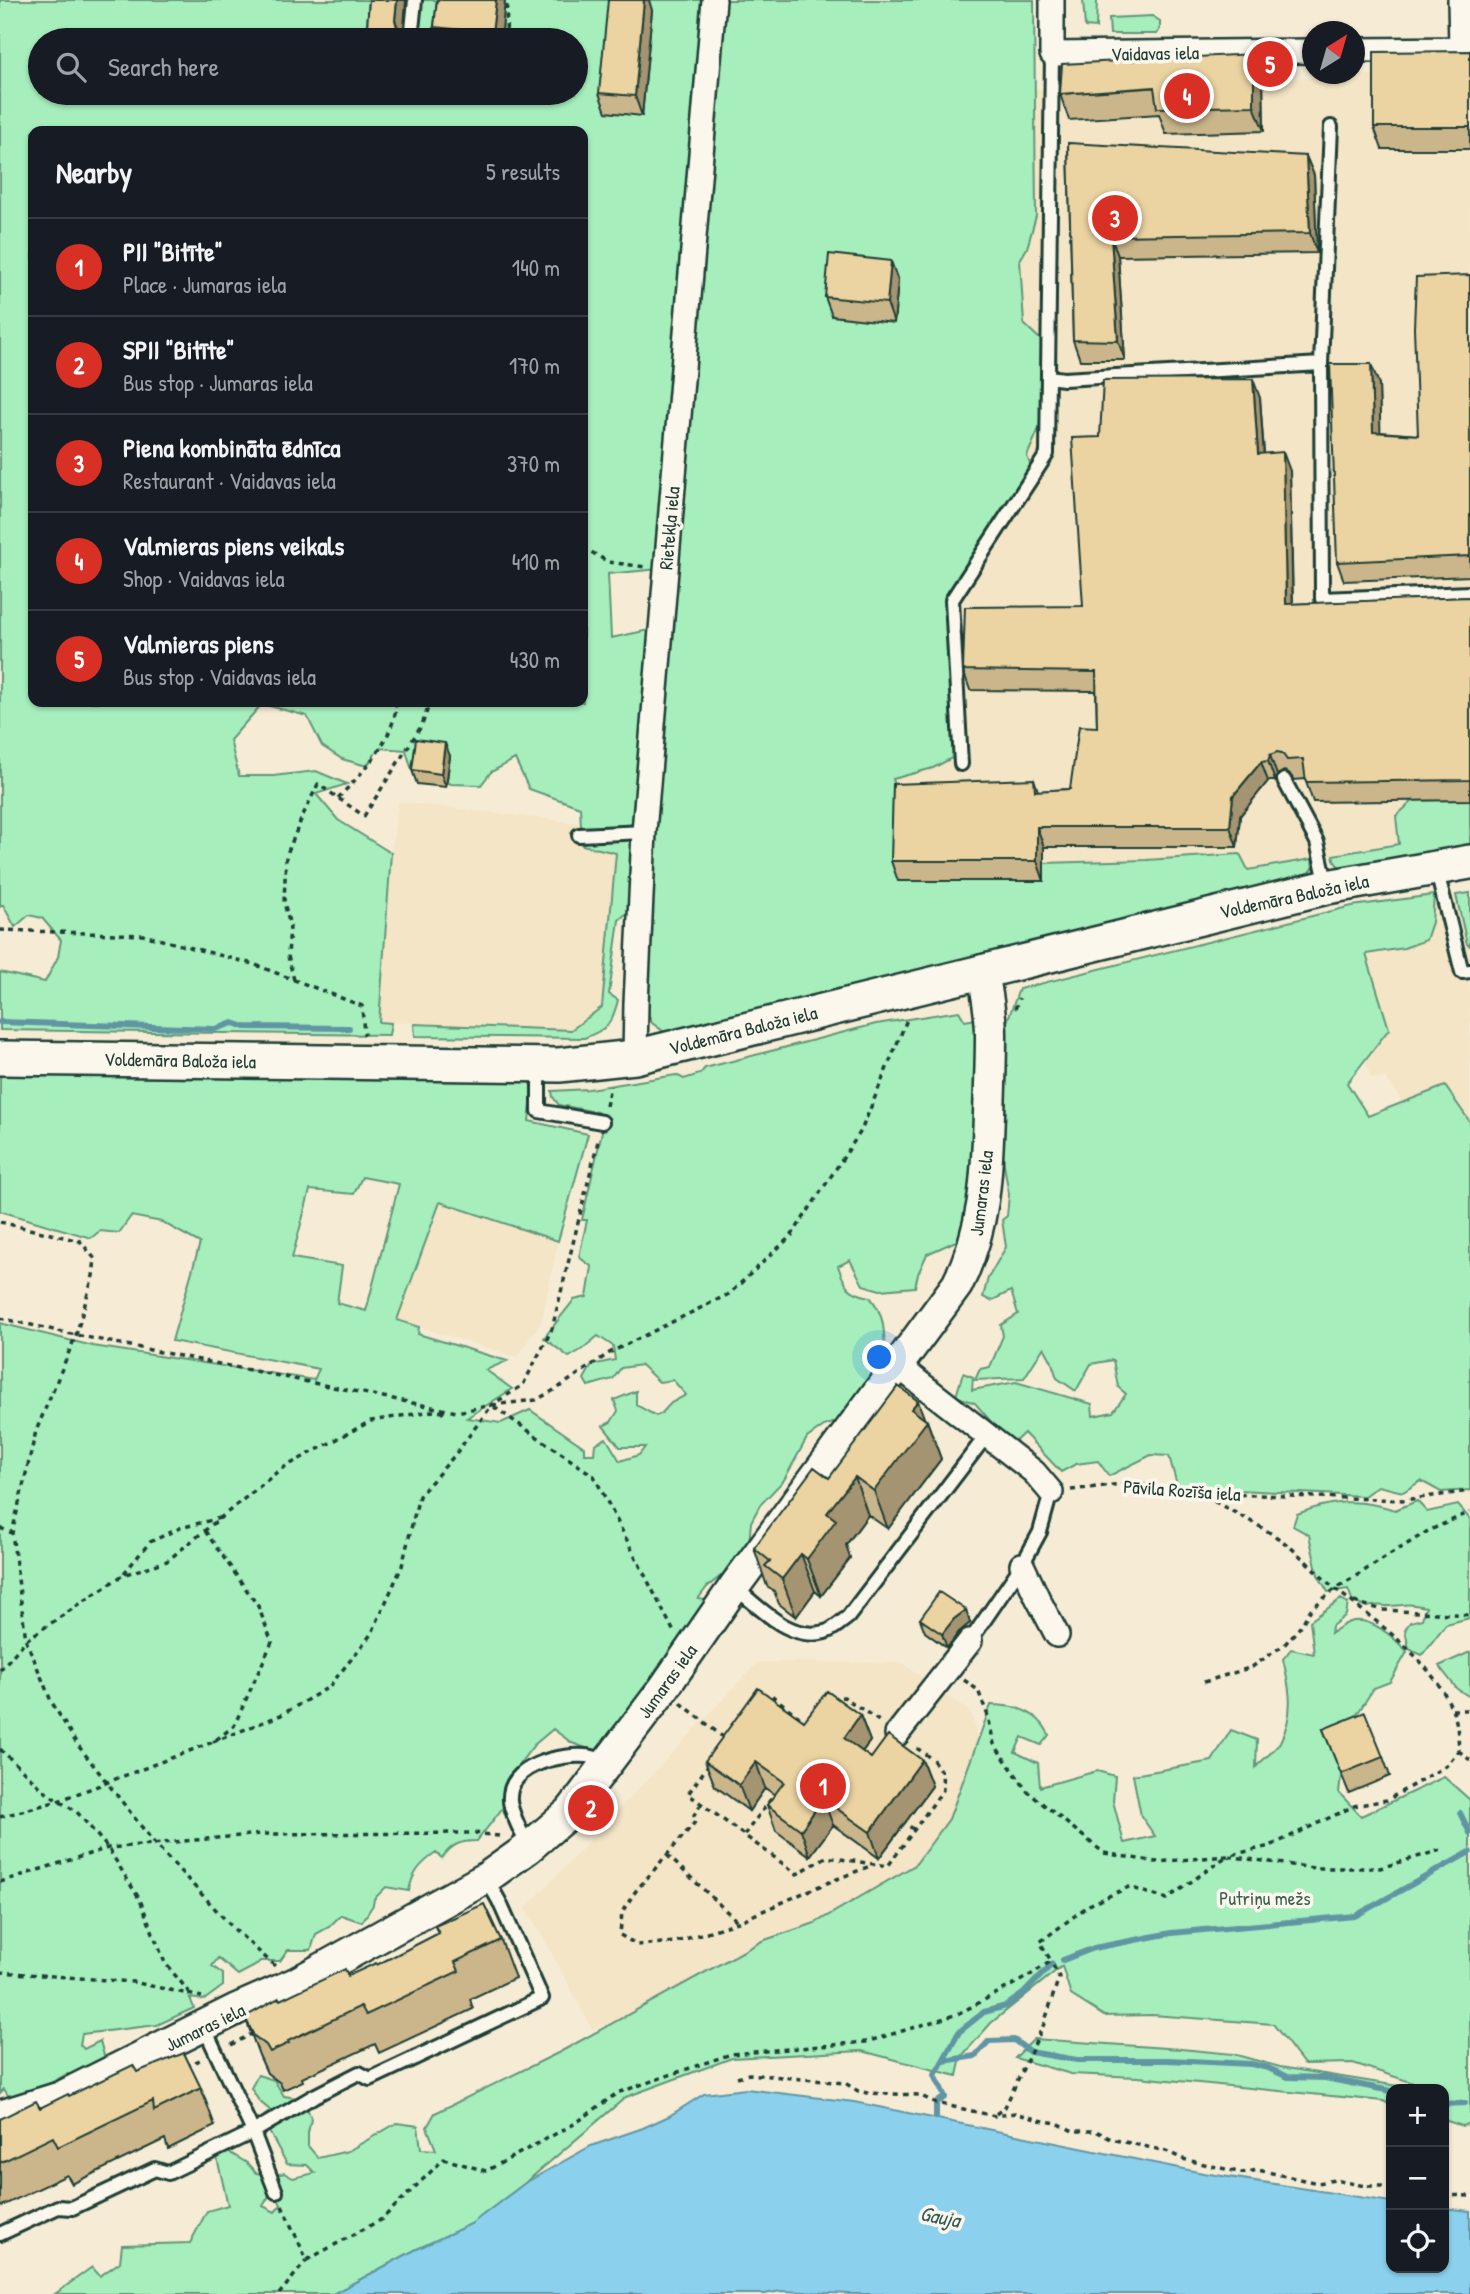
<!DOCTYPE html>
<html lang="en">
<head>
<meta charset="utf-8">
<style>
  body { margin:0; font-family:"Patrick Hand",sans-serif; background:#242831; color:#f1f3f6 }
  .controls { position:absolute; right:21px; bottom:21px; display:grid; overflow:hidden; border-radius:14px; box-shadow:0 2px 5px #0004 }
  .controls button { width:63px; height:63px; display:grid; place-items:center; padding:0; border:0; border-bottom:2px solid #363941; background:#171b24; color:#f1f3f6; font:35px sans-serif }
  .compass { position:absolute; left:1302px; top:21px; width:63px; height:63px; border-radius:50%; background:#171b24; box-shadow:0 2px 5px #0004; rotate:37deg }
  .you { position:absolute; left:880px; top:1358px; width:24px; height:24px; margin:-18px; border:5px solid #fff; border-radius:50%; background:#1a73e8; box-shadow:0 0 0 10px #1a73e833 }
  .badge { display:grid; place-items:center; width:46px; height:46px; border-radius:50%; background:#d93025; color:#fff; font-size:23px; font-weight:700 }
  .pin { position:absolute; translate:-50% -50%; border:4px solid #fff; box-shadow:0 2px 7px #0006 }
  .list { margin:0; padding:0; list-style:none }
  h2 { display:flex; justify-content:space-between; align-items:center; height:91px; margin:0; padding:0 28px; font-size:30px }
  h2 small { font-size:23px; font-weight:400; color:#9ea1a6 }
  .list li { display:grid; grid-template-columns:46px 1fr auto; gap:21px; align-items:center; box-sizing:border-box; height:98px; padding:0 28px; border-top:2px solid #363941 }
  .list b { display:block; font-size:26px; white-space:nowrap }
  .list p { margin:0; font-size:23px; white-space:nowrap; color:#9ea1a6 }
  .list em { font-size:23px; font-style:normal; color:#9ea1a6 }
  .icon { flex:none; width:38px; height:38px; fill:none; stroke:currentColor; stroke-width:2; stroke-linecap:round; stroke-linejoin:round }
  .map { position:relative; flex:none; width:1470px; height:2294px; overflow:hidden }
  .search { position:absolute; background:#171b24; box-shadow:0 2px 5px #0004; left:28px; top:28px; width:560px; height:77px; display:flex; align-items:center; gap:18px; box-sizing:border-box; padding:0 24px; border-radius:38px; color:#9ea1a6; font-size:26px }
  .panel { position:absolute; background:#171b24; box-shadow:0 2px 5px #0004; left:28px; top:126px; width:560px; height:581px; border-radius:14px }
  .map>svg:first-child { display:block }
</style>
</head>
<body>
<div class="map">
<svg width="1470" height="2294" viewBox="0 0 1470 2294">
  <rect width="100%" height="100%" fill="#f6ecd6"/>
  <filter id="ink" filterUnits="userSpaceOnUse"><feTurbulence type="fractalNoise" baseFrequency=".0143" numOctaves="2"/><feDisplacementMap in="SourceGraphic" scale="14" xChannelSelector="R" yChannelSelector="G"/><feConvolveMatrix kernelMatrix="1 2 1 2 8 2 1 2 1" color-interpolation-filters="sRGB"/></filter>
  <g filter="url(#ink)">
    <!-- built -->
    <path fill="#f3e5c6" d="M1470,73V832L1120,892L691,1020L930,85L1071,90L1382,74Z
      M398,802L580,823L582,845L616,853L602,1007L571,1030L379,1022L391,853Z
      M1470,893V1205L1386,1078H1370L1362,1039L1295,924Z
      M440,1202L558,1241L542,1320L517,1357L397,1320Z
      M758,1662L903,1663L972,1714L984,1764L949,1901L592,2029L543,1937L525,1909Z"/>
    <!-- green -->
    <path fill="#a6efbd" stroke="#629678" stroke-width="2" fill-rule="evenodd" d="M0,0H701L695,142L659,569L608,574L611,638L654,629L629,911L619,920L609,994L618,1000C612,1024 608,1029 584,1038L415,1036L414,1024L571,1030L602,1007L616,853L582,845L580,807L529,789L515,759L491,772L481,785L451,784L411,767L406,750L379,748L367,766L342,759L322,746L307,716L262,704L230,740L239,776H273L316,771L347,784L316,794L338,820L391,853L379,1022L391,1023L389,1035L0,1030V972L45,982L58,957L61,940L42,918L29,915L15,927L3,905L0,907ZM40,40H576V93H40ZM33,131H583V702H33Z
      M722,0H1034L1036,216L1027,248L1020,260L1024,324L1043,342L1044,417L1027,456L1032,470L947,598L956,756L933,768L893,779L901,803L1044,863L1146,860L1240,854L1248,870L1312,859L1313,868L1307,877L1258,887L670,1036L652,1023L646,1008L654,835Z
      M1083,0H1097L1096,28L1085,27Z
      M1152,16L1160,21V29L1157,34H1110L1109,18Z
      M1470,799V848L1347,869C1338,867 1335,865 1333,855L1399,844L1396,816L1414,800Z
      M1470,893V946L1467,944L1456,895Z
      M1434,895L1432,922L1426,940L1404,948L1366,954L1389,1029L1347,1083L1368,1116L1445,1086L1470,1122V1490L1441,1492L1421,1481L1403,1492L1378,1486L1364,1496L1191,1488L1177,1485L1169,1456L1151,1455L1109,1476L1098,1461L1076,1464L1061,1472L1024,1433L1011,1445L975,1403L956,1396L963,1373L973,1377L972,1390L1016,1382L1092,1404L1093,1416L1113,1412L1126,1394L1118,1387L1113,1360L1091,1364L1076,1391L1057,1378L1051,1360L1044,1347L1024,1378L975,1380L980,1369L990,1367L1003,1336L1001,1325L1018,1314L1011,1291L991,1301L983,1297L988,1278L1006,1247L1002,1220L1007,1216L1009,1195L1003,1158L1002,1036L1019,989L1352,906Z
      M959,1011L965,1021L976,1019C985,1088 975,1169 965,1237L927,1254L918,1274L915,1287L880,1290L863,1285L850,1260L838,1266C845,1286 848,1293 870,1297C885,1315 884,1331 885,1353L872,1370L866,1395L842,1420L824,1426L807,1438L784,1480L760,1505L751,1522L749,1544L734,1558L722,1575L707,1587L698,1599L715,1601L633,1714L619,1722L603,1754L572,1743L553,1729L534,1745L507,1780L504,1806L477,1841C460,1841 452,1844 442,1858L436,1853C421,1863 412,1873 409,1891L386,1887L374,1899L373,1905L362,1922L341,1915L329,1927L316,1934L311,1950H288L280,1961H260L255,1966L238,1975L218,1958L212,1966L223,1974V1986L204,2000L190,1998L194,2008L157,2025L82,2034L80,2045L84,2049L100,2041L107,2066L81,2078L67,2074L13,2103L4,2089L0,2093V1323L93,1346L314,1380L319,1369L172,1341L200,1243L162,1222L131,1216L119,1233L100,1231L91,1238L0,1211V1074L526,1078L533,1088L529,1121L588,1134L558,1241L440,1202L397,1320L419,1327L418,1334L507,1361L486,1370L512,1389L467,1418L501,1423L530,1410L584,1447V1454H594L595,1444L606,1438L620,1461L639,1455L645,1447H620L603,1426L611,1422L618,1411L614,1400L636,1391V1405L656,1416L661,1414L671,1403L686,1395L673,1380L659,1382L641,1365L621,1368L613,1379L588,1386L584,1379L592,1365L615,1360L613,1346L598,1336L581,1350L569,1357L544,1338L574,1300L587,1297L592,1267L579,1257L587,1220H582L605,1118L597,1112L559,1105L553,1097L552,1091L589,1089L676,1075L684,1079L700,1074L705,1068L876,1024ZM362,1177L399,1184L366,1311L337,1303L342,1266L292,1258L310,1190L354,1194Z
      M1417,1501L1427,1512L1458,1505L1470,1519V1618L1446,1624L1422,1655L1409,1649L1405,1630L1410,1622L1422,1619L1426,1607C1409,1603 1406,1605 1390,1606C1381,1606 1377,1604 1367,1607L1353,1602L1348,1589L1328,1592L1318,1575L1309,1535L1293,1526L1297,1514C1333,1500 1358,1498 1395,1510Z
      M1341,1599L1348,1603L1346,1615L1332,1626L1331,1633C1337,1630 1343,1624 1350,1622C1370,1615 1395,1638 1407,1652L1390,1682L1374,1688L1346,1731L1339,1793L1361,1816L1444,1777L1470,1800V2123L1462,2126L1444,2120V2089H1425L1426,2087L1353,2063L1304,2064L1273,2024L1152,2015L1104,2016L1071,1995L1062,1966L991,2023L961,2057L957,2076L862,2051L732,2058L626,2097L525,2183L471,2224L415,2250L333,2294H55L92,2267L100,2276L120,2262L122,2245L190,2243L207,2211L228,2205L217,2158L225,2150L247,2163L256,2173L270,2175L273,2189L263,2206L275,2212L281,2205L277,2196L276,2175L284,2173L293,2178L315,2173L307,2165L287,2164L267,2128L264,2116L271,2111L259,2101L251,2088L258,2075L274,2080L284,2096L304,2099L311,2119L308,2133V2146L318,2158L348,2151L397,2123L418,2126L421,2149L436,2150L427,2127L435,2113L560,2052L762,1941L815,1923L915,1865L949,1819L991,1705C1015,1705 1039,1712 1049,1735L1041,1745L1022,1737L1015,1752L1038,1763L1040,1787L1097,1771L1115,1776L1113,1801L1124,1843L1155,1836L1141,1816L1133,1775L1212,1761L1231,1730L1257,1740L1256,1767C1263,1759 1275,1751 1280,1742C1295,1713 1290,1689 1283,1659L1291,1649L1314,1654L1310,1621Z
      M1470,1652V1697L1457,1689L1439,1666Z
      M1034,2039L1181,2049L1233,2054L1280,2067L1417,2089H1391V2105L1383,2101L1138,2077L1071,2074L1015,2058Z"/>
    <!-- water -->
    <path fill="#8bd1ed" stroke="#6096a3" stroke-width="2" d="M746,2089L854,2102L1203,2173L1391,2202V2268H1444V2208L1470,2211V2294H851L781,2291L765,2294H333L415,2250L471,2224L525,2183L591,2146L643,2128L669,2116L704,2094Z"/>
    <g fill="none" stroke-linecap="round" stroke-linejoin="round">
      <!-- stream -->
      <path stroke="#6096a3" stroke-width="6" d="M0,1022L215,1029L233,1023L245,1027L349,1028
        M1460,1813L1470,1833
        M1063,1960L1094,1948L1171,1933L1355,1916L1470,1852
        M944,2061L975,2056L989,2041L1014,2040L1030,2052L1077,2060H1168L1251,2064L1268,2068L1288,2077L1325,2078L1391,2091
        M1444,2104L1465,2103
        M936,2117V2103L945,2097L935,2075L959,2032L984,2012L1006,2006L1023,1994L1052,1964"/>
      <!-- service casing -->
      <g stroke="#1f3d34" stroke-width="18">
        <path id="service" d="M411,40L415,0
          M1331,127L1321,364L1322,599L1470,593
          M1048,377L1064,379L1321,364
          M961,764L952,600L1047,454L1052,54
          M1284,780L1317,842L1327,886
          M579,835L644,832
          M1436,868L1462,972L1470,971
          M539,1064V1111L602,1122
          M734,1587C760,1607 789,1642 825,1632C833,1630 841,1622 848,1617L986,1436
          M970,1641L1022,1565L1040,1532L1051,1492
          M528,1847C523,1835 511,1814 510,1801C507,1765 560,1754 586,1756C593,1756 601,1760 607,1762
          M204,2027L253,2132L314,2096L359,2073L370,2079L542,1998L499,1901L486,1878
          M0,2234L58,2207L72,2208L155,2169L168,2173L253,2132L276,2192"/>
      </g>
      <!-- minor casing -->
      <g stroke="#1f3d34" stroke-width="28">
        <path id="minor" d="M1052,0V54L1312,51
          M1460,0L1461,49
          M1354,50L1470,49
          M635,1057L636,1003L644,832L714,0
          M898,1366L1034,1472L1051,1492
          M1022,1565L1038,1599L1057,1635
          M897,1734L970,1641"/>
      </g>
      <!-- tertiary casing -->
      <g stroke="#1f3d34" stroke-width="35">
        <path id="tertiary" d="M0,2116L61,2097L237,2009L296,1983L486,1878L528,1848L570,1812L664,1688L734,1587L957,1285C985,1230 987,1175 989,1114C990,1087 991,1060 991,1034C991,1012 986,991 983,970"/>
      </g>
      <!-- secondary casing -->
      <g stroke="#1f3d34" stroke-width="38">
        <path id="secondary" d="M0,1058L559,1065L635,1057L1327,887L1470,862"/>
      </g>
      <!-- path -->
      <path stroke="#1f3d34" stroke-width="3.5" stroke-dasharray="5 5" stroke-linecap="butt" d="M506,40L507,0
        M583,547L608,562L646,567
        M338,798C365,770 393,742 397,702
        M0,930L143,935L253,964L362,1006L364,1035
        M294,980L288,956L290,926L284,902L286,856L303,815L318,784L364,816L422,725L430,702
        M1015,1009L1019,998
        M606,1106L610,1086
        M0,1222L80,1241L95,1259L93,1276L76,1335L36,1431L12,1533L26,1640L51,1701L77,1744L155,1844L234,1929L275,1966
        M0,1318L76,1335L457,1412L492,1405L523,1385L552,1329L599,1137
        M494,1407L594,1476L674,1632
        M1071,1490L1130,1483L1199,1493L1404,1500L1470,1491
        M0,1528L12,1533
        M124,1573L150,1542L180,1528L220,1518
        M1354,1602L1383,1610L1470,1615
        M0,1670L26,1640L123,1575L167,1561L281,1469L371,1421L432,1411L445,1412
        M964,1680L978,1690L988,1716L994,1744L1028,1792L1104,1853L1156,1862L1227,1856L1270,1846L1354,1806L1387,1800L1446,1766L1459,1751C1458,1737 1458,1722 1452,1709C1429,1657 1381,1626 1338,1591C1317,1574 1300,1553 1278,1538C1253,1521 1225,1508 1199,1493
        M1204,1682L1252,1667L1285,1644L1300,1627L1311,1609L1335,1589L1428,1531L1470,1512
        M763,1696L770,1694L808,1724
        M831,1698L844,1697L879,1721
        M681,1703L724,1738
        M1452,1710H1470
        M213,1742L281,1715L329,1687L372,1633L402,1566L419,1496L454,1456L492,1405L536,1400L558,1388L611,1352L729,1294L792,1235L861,1131L908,1017
        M0,1749L49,1795L77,1812L108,1848L140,1900L165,1963L190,1993
        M1459,1751L1470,1760
        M709,1764L688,1794L797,1874L826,1857L888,1866L943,1790L942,1773L933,1760L914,1746
        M701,1804L694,1815L696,1821L635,1892L622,1912L620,1935L637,1945L676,1942L738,1922L817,1887L875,1864
        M0,1817L58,1801L213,1742L234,1726L272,1642L258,1606L205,1531
        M902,1820L914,1830
        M744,1835L774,1795
        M667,1855L738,1922
        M0,1882L108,1848L261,1834L474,1833L499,1836
        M0,1972L133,1982L202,1997
        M231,2045L255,2032
        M186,2066L202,2059
        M737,2077L749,2074L845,2083L858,2091L867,2093L919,2095L936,2103L995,2116L1015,2113L1039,2120L1057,2123L1073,2131H1096L1111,2139L1166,2151L1183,2159L1242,2173L1258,2170L1318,2183L1335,2180L1365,2186H1391
        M996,2114L1005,2107L1044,2024L1059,1977L1051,1961
        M1444,2195L1470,2196
        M282,2206L307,2260L382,2219L444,2159L486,2171L576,2123L617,2093L731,2054L866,2042L958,2014L1029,1976L1051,1961L1040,1942L1089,1905L1129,1887L1167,1899L1227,1856L1314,1868H1380L1441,1850
        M279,2294L307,2260"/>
      <!-- service -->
      <use href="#service" stroke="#fbf7ec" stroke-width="12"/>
      <!-- minor -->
      <use href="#minor" stroke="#fbf7ec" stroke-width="23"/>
      <!-- tertiary -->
      <use href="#tertiary" stroke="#fbf7ec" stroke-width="30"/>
      <!-- secondary -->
      <use href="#secondary" stroke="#fbf7ec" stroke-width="33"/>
    </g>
    <!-- wall -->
    <path fill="#cbb68b" stroke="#1f3d34" stroke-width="2" d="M369,0H406L403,40H371L367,28Z
      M437,0H505L501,40H439L434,27Z
      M652,10L642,116L606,112L599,93Z
      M1470,51V149H1382L1374,127Z
      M1263,80L1264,131L1166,134L1159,114L1069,120L1060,94Z
      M1068,143L1314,175L1317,253L1118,256L1125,360H1080L1073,340Z
      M1470,275V576L1344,581L1337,562L1379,384L1380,432L1418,435Z
      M898,281L894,323L832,316L825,297Z
      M1260,398L1264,453L1290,471L1293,604L1470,597V800L1313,802L1305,779L1294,780L1289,773L1284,771L1277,775L1275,781H1268L1240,816L1237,847H1044V881H898L891,861L1034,779L1038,791L1070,789L1097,727L1096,691L970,690L963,670L1083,606L1100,437Z
      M450,756L446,787L417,784L412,770Z
      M924,1419L927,1421L941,1459L888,1529L868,1515L846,1545L850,1558L821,1596L815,1591L796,1617L779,1604L774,1591L767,1586L754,1548L829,1478Z
      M966,1610L970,1623L959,1632L947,1648L925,1632L920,1619Z
      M860,1715L870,1741L862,1752L871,1758L922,1760L932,1786L879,1858L833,1825L810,1856L776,1831L767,1805L775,1795L765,1788L749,1811L715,1786L705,1761L804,1721Z
      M1323,1729L1383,1757L1390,1776L1349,1793Z
      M435,1926L501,1940L515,1978L470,1999L473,2009L379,2053L375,2044L302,2078L303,2081L283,2090L280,2083L267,2073L259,2055L245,2017L280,2000L377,1965L438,1934Z
      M137,2072L201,2088L215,2126L168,2149L165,2139L72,2184L67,2175L0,2207V2119L40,2108Z"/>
    <!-- shaded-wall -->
    <path fill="#a59471" stroke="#1f3d34" stroke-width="2" d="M397,0H406L403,40L395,20Z
      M496,0H505L501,40H495L492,33Z
      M644,0H649L652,10L642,116L635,96Z
      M1254,54L1263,80L1264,131L1254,106Z
      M1306,156L1314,175L1317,253L1310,233Z
      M1111,236L1118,256L1125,360L1118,341Z
      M891,261L898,281L894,323L887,303Z
      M1371,364L1379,384L1381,451L1373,432Z
      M1253,379L1260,398L1265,473L1258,454Z
      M1283,452L1290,471L1293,623L1286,604Z
      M445,743L450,756L446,787L441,774Z
      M1270,755L1277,775L1275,781L1268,761Z
      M1261,762L1268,781L1240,816L1237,847L1230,827L1233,796Z
      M1037,827L1044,847V881L1037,861Z
      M918,1401L926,1423L927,1421L941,1459L888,1529L874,1491L911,1409Z
      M855,1477L868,1515L846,1545L850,1558L821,1596L807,1559L827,1513Z
      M801,1554L815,1591L796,1617L782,1579Z
      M966,1610L970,1623L959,1632L947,1648L942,1634L954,1619Z
      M860,1715L870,1741L853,1764L844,1738Z
      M922,1760L932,1786L879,1858L870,1832Z
      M756,1762L765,1788L749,1811L739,1785Z
      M823,1799L833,1825L810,1856L801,1830Z"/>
    <!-- building -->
    <path fill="#ecd4a2" stroke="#1f3d34" stroke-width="2" d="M369,0H397L395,20L398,31L367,28Z
      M437,0H496L492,33L434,27Z
      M608,0H644L635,96L599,93Z
      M1470,51V127H1374V52Z
      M1254,54V106L1157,108L1154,87L1060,94L1062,64Z
      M1068,143L1306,156L1310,233L1111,236L1118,341L1073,340Z
      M829,254L891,261L887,303L825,297Z
      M1470,275V556L1337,562L1330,364H1371L1373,432L1418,435L1414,328L1416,277Z
      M1253,379L1258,454L1283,452L1286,604L1470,597V780L1306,782L1303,759L1287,760L1282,753L1277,752L1270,755L1268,761L1261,762L1233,796L1230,827H1037V861H891L893,784L1034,779L1035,791L1070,789L1079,726L1097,727L1096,672L963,670L965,607L1083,606L1072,438L1100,437L1103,380Z
      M416,739L445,743L441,774L412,770Z
      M898,1386L918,1401L911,1409L927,1421L874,1491L855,1477L827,1513L836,1520L807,1559L801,1554L782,1579L765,1566L770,1561L754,1548L814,1467L829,1478Z
      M939,1592L966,1610L954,1619L942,1634L920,1619Z
      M758,1688L804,1721L827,1691L860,1715L844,1738L871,1758L888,1735L922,1760L870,1832L823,1799L801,1830L767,1805L784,1782L756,1762L739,1785L705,1761Z
      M1365,1712L1383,1757L1341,1774L1323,1729Z
      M484,1904L501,1940L455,1962L459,1971L366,2015L361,2006L288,2041L289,2043L270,2052L266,2045L254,2036L245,2017L279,1998L280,2000L345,1969L348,1976L376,1963L377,1965L439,1933L435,1926Z
      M184,2053L201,2088L154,2111L153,2101L58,2147L53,2137L0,2163V2119L36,2101L40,2108L68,2094L69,2096L133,2065L137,2072Z"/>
  </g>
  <g text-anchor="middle" stroke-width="7" stroke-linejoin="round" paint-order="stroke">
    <!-- street labels -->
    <g font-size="19" fill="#1f3d34" stroke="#fbf7ec">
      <text transform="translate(1155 53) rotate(-1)" y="7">Vaidavas iela</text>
      <text transform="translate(669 528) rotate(-85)" y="7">Rietekļa iela</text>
      <text transform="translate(1294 896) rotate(-12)" y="7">Voldemāra Baloža iela</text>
      <text transform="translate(743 1030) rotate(-14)" y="7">Voldemāra Baloža iela</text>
      <text transform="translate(180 1060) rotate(1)" y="7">Voldemāra Baloža iela</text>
      <text transform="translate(981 1193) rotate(-83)" y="7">Jumaras iela</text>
      <text transform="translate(1182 1490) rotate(4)" y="7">Pāvila Rozīša iela</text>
      <text transform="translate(667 1681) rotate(-54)" y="7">Jumaras iela</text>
      <text transform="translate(205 2027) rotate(-26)" y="7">Jumaras iela</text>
    </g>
    <!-- park labels -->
    <g font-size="19" fill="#3a614f" stroke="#fbf7ec">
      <text x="1265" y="1905">Putriņu mežs</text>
    </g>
    <!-- water labels -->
    <g font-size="21" font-style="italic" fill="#355b59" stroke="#fbf7ec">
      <text transform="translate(940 2217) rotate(11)" y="7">Gauja</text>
    </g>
  </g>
</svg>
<div class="controls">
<button>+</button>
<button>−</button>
<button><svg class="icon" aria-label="locate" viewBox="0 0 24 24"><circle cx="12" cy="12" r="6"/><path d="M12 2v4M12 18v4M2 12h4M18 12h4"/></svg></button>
</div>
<svg class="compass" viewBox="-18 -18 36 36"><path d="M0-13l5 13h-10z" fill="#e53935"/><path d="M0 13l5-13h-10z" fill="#9ea1a6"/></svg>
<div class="you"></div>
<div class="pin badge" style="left:823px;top:1786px">1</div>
<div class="pin badge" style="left:591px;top:1808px">2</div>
<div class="pin badge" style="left:1115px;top:218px">3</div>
<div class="pin badge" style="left:1187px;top:96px">4</div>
<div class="pin badge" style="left:1270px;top:64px">5</div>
<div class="search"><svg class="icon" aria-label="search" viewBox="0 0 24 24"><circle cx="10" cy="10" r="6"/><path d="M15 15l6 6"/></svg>Search here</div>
<section class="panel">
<h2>Nearby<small>5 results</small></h2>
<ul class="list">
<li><span class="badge">1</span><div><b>PII &quot;Bitīte&quot;</b><p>Place · Jumaras iela</p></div><em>140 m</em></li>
<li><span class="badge">2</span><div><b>SPII &quot;Bitīte&quot;</b><p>Bus stop · Jumaras iela</p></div><em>170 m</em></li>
<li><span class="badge">3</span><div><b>Piena kombināta ēdnīca</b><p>Restaurant · Vaidavas iela</p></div><em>370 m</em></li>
<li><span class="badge">4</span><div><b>Valmieras piens veikals</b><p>Shop · Vaidavas iela</p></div><em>410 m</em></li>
<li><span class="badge">5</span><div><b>Valmieras piens</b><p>Bus stop · Vaidavas iela</p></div><em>430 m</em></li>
</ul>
</section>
</div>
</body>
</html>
